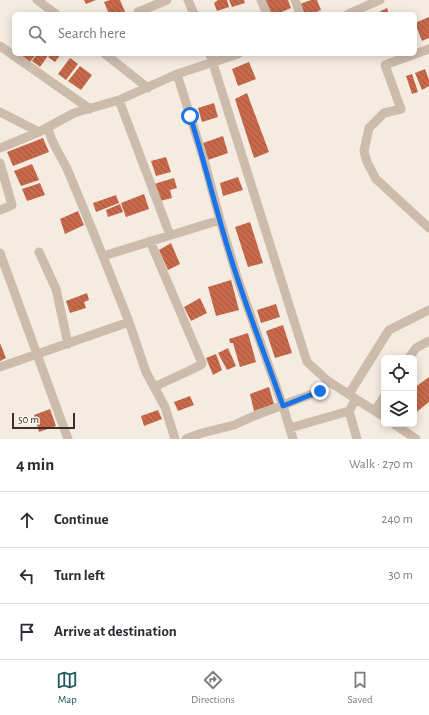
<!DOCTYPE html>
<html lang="en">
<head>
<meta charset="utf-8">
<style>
  body { margin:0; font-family:"Alegreya Sans",sans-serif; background:#f2f2f3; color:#2b2b33 }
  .controls { position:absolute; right:12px; bottom:12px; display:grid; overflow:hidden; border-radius:6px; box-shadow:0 2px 10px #0003 }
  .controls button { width:36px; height:36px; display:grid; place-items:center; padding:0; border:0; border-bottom:1px solid #e1e1e2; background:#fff; color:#2b2b33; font:20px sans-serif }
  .scale { position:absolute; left:12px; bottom:10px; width:63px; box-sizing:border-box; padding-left:4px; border:2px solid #3b302b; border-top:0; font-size:11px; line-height:14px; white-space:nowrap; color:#3b302b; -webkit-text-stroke:3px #fbf5ee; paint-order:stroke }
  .stop { position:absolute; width:12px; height:12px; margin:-9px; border:3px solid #1a73e8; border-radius:50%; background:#fff }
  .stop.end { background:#1a73e8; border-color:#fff; box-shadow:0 1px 4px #0008 }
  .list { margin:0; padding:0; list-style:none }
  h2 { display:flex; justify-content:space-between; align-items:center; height:52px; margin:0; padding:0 16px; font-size:17px }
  h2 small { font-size:13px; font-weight:400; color:#7c7c81 }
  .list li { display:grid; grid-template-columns:26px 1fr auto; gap:12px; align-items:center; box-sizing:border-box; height:56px; padding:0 16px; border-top:1px solid #e1e1e2 }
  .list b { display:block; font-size:15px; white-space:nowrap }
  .list em { font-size:13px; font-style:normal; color:#7c7c81 }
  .icon { flex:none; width:22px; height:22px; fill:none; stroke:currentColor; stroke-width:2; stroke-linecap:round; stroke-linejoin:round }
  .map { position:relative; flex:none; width:429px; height:439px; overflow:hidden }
  .search { position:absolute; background:#fff; box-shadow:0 2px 10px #0003; left:12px; right:12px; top:12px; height:44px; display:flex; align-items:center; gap:10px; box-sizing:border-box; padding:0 14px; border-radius:6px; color:#7c7c81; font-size:15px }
  .sheet { height:220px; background:#fff }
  nav { display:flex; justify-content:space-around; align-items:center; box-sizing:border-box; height:56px; border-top:1px solid #e1e1e2; background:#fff; font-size:11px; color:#7c7c81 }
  nav a { display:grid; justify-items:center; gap:2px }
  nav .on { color:#1f5a5e }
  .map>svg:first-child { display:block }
</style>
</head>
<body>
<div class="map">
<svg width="429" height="439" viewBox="0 0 429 439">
  <defs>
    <pattern id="building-back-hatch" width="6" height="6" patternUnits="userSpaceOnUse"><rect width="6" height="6" fill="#c8694b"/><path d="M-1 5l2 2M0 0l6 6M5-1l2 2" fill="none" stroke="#a4573f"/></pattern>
  </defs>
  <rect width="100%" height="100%" fill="#f4ebe1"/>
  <!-- building -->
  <path fill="url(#building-back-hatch)" d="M84,0H96L86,4Z
    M110,0H120L126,14H109L104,2Z
    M218,0H227L229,7L217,11L214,3Z
    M229,0H244L245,3L232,7Z
    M263,0H288L291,8L277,14H269Z
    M311,0H317L321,10L312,14H304L300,4Z
    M387,8L389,14H375Z
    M429,17V38L422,41L415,23Z
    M20,54H36L30,62Z
    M37,54H49L40,67L32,61Z
    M51,54H61L55,62L48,57Z
    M70,58L78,64L66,80L58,74Z
    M249,62L256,79L238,86L232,69Z
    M80,66L92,75L81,90L68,81Z
    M425,69L429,80V86L422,90L415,73Z
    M412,74L418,92L412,94L406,76Z
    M247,93L269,152L254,158L235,99Z
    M214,103L218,117L202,122L198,108Z
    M223,136L228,153L208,160L203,143Z
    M43,138L49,152L13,166L7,152Z
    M166,157L171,172L156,176L151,161Z
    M32,164L39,180L21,186L14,171Z
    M238,177L243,190L223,196L220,183Z
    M174,178L177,188L170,190L172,198L160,201L154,184Z
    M40,183L45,195L27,201L22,189Z
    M144,194L149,209L126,217L121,203Z
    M116,195L119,203L96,212L93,203Z
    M120,204L123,212L108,217L106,210Z
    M78,211L84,225L65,234L60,219Z
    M250,222L263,263L248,267L235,227Z
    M171,243L180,264L168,270L159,250Z
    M231,280L239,310L216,316L208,287Z
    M87,293L89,300L84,302L86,308L70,313L66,301Z
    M200,298L207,313L191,321L184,307Z
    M276,304L280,317L261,323L257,310Z
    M283,325L292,353L275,358L266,331Z
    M248,333L256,362L240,367L233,343H230L229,339Z
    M0,343L6,358L0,361Z
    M228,348L236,366L227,370L218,353Z
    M216,354L222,370L213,375L206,358Z
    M429,377V402L414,414V388Z
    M269,387L274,404L254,411L250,394Z
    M190,396L194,405L178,411L174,402Z
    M50,409L56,426L39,432L34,415Z
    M158,410L162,419L144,426L141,416Z"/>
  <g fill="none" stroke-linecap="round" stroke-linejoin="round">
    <!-- minor -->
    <path stroke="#cdbbac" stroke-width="9" d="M37,0L56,14
      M188,0L194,14
      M261,0L267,14
      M295,0L300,14
      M138,12L167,0
      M348,14L380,0
      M0,46L90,109
      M105,54L148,88
      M210,54L307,362L328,381L384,417
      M415,54L385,65L401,109L384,113L369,128L364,151L367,162L376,179L429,228
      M415,54L429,49
      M177,74L204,160L220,220L237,277L283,406L293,439
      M119,100L170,235
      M0,112L39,132
      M48,127C50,142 62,157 68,171C89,221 109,271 129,322
      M0,148L39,132L74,113L119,100L177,74L238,54
      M0,163L12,205L0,210
      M150,241L202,363V364L195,368L154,387
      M39,252L56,289L68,344
      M0,253L68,439
      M103,256L220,220
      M409,358L416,348L429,341
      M0,367L129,322L146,372L165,407L175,439
      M349,394L389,330L429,310
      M349,411L357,439
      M375,411L384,397
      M394,424L416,439
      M290,428L349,411L356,399
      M186,439L202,433L234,425L254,416L320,391L328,381"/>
  </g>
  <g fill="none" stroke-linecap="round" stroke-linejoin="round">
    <!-- route -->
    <path stroke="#1a73e8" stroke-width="5" d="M190,116C207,169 219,224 237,277C251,320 268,363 283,406L320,391"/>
  </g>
</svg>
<div class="controls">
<button><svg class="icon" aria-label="locate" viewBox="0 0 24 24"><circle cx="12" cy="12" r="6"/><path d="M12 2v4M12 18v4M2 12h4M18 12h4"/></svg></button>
<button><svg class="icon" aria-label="layers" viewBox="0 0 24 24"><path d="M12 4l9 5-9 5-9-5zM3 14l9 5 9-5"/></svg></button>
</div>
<div class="scale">50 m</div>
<div class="stop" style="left:190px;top:116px"></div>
<div class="stop end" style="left:320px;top:391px"></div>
<div class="search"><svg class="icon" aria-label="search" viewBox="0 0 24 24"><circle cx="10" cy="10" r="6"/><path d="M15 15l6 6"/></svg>Search here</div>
</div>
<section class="sheet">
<h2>4 min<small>Walk · 270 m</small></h2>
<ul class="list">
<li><svg class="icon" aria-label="ahead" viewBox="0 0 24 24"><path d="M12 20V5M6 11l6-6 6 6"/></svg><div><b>Continue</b></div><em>240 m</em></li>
<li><svg class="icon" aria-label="left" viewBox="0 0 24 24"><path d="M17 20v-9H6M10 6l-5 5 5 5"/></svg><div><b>Turn left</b></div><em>30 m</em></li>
<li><svg class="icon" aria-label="arrive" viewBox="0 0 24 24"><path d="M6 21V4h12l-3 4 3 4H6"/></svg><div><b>Arrive at destination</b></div></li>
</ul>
</section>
<nav>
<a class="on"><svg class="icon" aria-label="map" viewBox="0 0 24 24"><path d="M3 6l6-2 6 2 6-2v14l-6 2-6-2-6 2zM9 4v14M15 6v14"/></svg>Map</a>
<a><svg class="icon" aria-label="directions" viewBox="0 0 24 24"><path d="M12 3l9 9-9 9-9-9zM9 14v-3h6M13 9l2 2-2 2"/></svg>Directions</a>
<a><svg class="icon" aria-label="saved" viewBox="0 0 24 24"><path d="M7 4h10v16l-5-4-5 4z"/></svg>Saved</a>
</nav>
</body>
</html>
